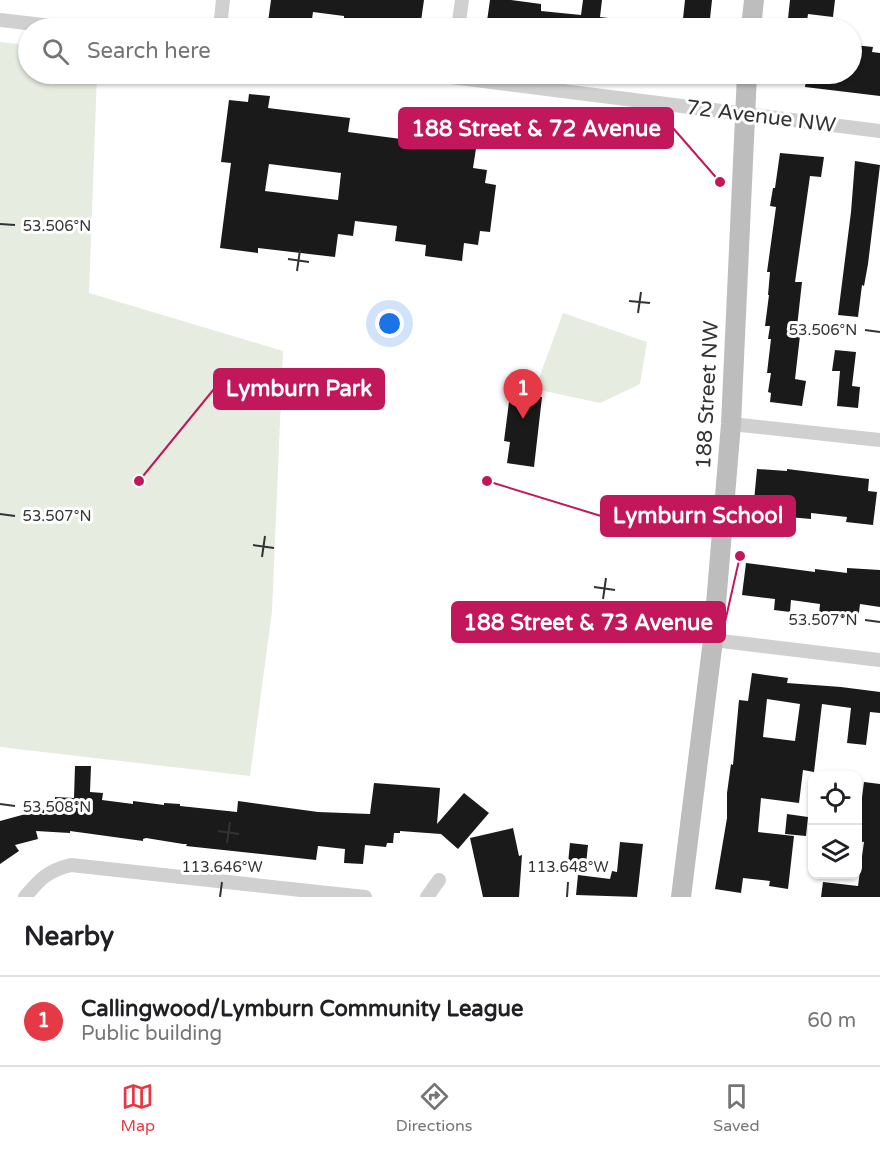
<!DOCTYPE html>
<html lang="en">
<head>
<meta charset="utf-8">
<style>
  body { margin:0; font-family:"Varela Round",sans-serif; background:#f6f6f6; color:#202124 }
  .controls { position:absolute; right:18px; bottom:18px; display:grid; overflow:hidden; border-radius:12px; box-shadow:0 2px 4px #0004 }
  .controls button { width:54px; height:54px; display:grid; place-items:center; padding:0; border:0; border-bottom:2px solid #e0e0e0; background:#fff; color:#202124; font:30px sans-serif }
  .you { position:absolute; left:390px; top:324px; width:21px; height:21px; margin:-15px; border:4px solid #fff; border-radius:50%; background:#1a73e8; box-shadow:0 0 0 9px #1a73e833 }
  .badge { display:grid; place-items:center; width:39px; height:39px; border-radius:50%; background:#e63946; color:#fff; font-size:20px; font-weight:700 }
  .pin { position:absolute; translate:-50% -50px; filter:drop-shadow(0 2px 3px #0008) }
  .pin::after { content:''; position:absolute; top:32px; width:21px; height:18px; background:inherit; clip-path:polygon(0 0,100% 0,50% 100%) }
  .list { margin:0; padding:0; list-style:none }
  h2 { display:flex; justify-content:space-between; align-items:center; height:78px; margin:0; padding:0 24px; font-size:26px }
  h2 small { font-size:20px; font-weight:400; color:#757577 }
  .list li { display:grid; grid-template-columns:39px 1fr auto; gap:18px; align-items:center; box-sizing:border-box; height:90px; padding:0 24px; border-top:2px solid #e0e0e0 }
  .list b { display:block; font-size:22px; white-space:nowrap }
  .list p { margin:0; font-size:20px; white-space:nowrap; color:#757577 }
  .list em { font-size:20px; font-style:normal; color:#757577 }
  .icon { flex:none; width:33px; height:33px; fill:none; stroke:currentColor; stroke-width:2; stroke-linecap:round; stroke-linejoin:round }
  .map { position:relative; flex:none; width:880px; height:897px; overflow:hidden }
  .search { position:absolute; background:#fff; box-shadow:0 2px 4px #0004; left:18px; right:18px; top:18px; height:66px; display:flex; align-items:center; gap:15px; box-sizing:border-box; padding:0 21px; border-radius:33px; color:#757577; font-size:22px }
  .sheet { height:168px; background:#fff }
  nav { display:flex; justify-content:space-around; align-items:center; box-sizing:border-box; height:84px; border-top:2px solid #e0e0e0; background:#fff; font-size:16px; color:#757577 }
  nav a { display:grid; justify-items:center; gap:3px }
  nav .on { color:#e63946 }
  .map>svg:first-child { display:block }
</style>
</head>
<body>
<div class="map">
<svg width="880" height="897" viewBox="0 0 880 897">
  <rect width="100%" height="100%" fill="#fff"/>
  <!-- green -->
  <path fill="#e6ecdf" d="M0,42L28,45V74H97L89,293L283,351L272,611L250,776L0,747Z
    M563,313L647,342L640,384L600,403L535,389Z"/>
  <!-- building -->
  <path fill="#1a1a1a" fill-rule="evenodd" d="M271,0H424L420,28H345L346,19H344V16L313,12L311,26L268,22Z
    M490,0H511L541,4V11L581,15L583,0H602L600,17L617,19L616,28H486Z
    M685,0H712L709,28H682Z
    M790,0H835L833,17L808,14L806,28H787Z
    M854,45L873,47L872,52L880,53V96L805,87L807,74H852V47L854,48Z
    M249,94L270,96L268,108L350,118L348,132L439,144V137L477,142L473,168L487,170L485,183L496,185L490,232L480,231L478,245L464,243L462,261L425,256L426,245L395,241L397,226L355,221L353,236L338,234L335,257L258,248V253L220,248L231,163L221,162L229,100L248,102ZM269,164L341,173L338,200L265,191Z
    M780,153L824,157L821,177L810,176L795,282H802L797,327H801L795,379L806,381L802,406L770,402L771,393L768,392L771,373H767L771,339H768L770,326H765L769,295H768L770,272H767L776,207L770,206L773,188H775Z
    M855,161L880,165L868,264L864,286L862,285L858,317L838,315L851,212Z
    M835,350L856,352L852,386L860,387L858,408L837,406L840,371H832Z
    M510,394L542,397L534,467L507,463L510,442L504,441Z
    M757,469L787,471V469L869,479L868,491L877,492L873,525L846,522L847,517L811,513V519L777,516L774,537L753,535L757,501H754Z
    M746,563L815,572V569L847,573V568L880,570V607L860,604L858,621L819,615L820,604L791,600L790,612L774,610L775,599L742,595Z
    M752,673L788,678L787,683L841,687L880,692V713L870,712L866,745L847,743L851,708L822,704L814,772L803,770L799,803L761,798L758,832L794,836L788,889L769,886L770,881L743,878L741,893L715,889L727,818V793L731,764L733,765L739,700L748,701ZM767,699L800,704L795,741L763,737Z
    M75,766H91L90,792L103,793L102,800L133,804V801L164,805V803L180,804V806L237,812L238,801L318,812L370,814L374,783L440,788L437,824L464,793L489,813L458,849L441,834L400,831V833H394L393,843H387L386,847L365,845L363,864L344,863L345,849L318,846L316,860L186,846L187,844H183L146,838L143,839V841L70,831V833L36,831L38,839L15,845L19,851L0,864V821L55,806V797L74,798Z
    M864,782L880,784V897H821L823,882L858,886L864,842L858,841V813H860Z
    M787,814L808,817L806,836L785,834Z
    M513,828L519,856L522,855L519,897H483L470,838Z
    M620,842L643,844L637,897L576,895L578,875L610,879L612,871L617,872Z
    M570,843L588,845L586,864L568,863Z"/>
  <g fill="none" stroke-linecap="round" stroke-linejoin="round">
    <!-- street -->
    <path stroke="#d0d0d0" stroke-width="14" d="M0,20L69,28
      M220,28L223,0
      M458,28L462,0
      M428,74L880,131
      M731,424L880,440
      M713,640L880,660
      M25,897C40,879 47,871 71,865L365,897
      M427,897L439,880"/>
    <!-- secondary -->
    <path stroke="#bdbdbd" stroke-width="20" d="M751,28L754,0
      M681,897L713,640L731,424L747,74"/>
  </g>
  <!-- ticks -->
  <path fill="none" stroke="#333" stroke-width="2" d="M0,224L15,225M288,259L309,262M297,271L300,250M629,301L650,303M638,313L641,292M865,330L880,332M0,514L15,516M253,545L274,548M262,557L265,536M594,587L615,590M603,599L606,578M865,620L880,622M0,804L15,806M218,831L239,834M227,843L230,822M220,897L222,882M567,897L568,882"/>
  <g text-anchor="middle" stroke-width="6" stroke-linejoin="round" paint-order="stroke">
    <!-- street labels -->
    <g font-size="21" fill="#333" stroke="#fff">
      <text transform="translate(761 116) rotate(7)" y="7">72 Avenue NW</text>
      <text transform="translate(707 395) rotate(-87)" y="7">188 Street NW</text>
    </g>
  </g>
  <g font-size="15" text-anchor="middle" fill="#333" stroke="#fff" stroke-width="6" stroke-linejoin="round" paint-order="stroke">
    <text x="57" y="231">53.506°N</text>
    <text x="823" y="335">53.506°N</text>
    <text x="57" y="521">53.507°N</text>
    <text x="823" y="625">53.507°N</text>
    <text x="57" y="812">53.508°N</text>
    <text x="222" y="872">113.646°W</text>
    <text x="568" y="872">113.648°W</text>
  </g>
  <!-- callouts -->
  <path fill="none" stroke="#c2185b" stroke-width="2" d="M720 182L673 128M139 481L214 389M487 481L601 516M740 556L725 622"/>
  <g fill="#c2185b" stroke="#fff" stroke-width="2">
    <circle cx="720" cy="182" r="6"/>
    <circle cx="139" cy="481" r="6"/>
    <circle cx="487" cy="481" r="6"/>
    <circle cx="740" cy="556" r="6"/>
  </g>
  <g fill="#c2185b" stroke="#c2185b" stroke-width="2">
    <rect x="399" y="108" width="274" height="40" rx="6"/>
    <rect x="214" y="369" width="170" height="40" rx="6"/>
    <rect x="601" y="496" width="194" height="40" rx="6"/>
    <rect x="452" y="602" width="273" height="40" rx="6"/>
  </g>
  <g font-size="22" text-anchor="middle" font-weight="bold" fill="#fff">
    <text x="536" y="136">188 Street &amp; 72 Avenue</text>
    <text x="299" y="396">Lymburn Park</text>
    <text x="698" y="523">Lymburn School</text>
    <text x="588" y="630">188 Street &amp; 73 Avenue</text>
  </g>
</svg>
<div class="controls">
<button><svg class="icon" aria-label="locate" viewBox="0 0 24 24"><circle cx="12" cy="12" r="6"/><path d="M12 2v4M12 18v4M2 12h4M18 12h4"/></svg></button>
<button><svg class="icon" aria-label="layers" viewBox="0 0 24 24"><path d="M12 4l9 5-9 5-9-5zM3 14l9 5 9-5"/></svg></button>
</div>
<div class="you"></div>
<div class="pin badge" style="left:523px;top:419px">1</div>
<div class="search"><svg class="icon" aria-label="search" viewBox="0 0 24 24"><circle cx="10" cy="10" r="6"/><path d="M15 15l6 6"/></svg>Search here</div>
</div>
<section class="sheet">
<h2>Nearby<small></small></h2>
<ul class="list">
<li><span class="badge">1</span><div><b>Callingwood/Lymburn Community League</b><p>Public building</p></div><em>60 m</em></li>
</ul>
</section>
<nav>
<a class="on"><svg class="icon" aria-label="map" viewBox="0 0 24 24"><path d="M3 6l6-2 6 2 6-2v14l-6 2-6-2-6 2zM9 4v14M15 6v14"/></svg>Map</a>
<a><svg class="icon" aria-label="directions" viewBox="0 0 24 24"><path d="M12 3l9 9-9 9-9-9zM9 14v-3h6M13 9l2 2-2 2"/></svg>Directions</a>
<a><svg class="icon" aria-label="saved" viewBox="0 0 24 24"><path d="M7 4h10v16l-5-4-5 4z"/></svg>Saved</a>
</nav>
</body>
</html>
